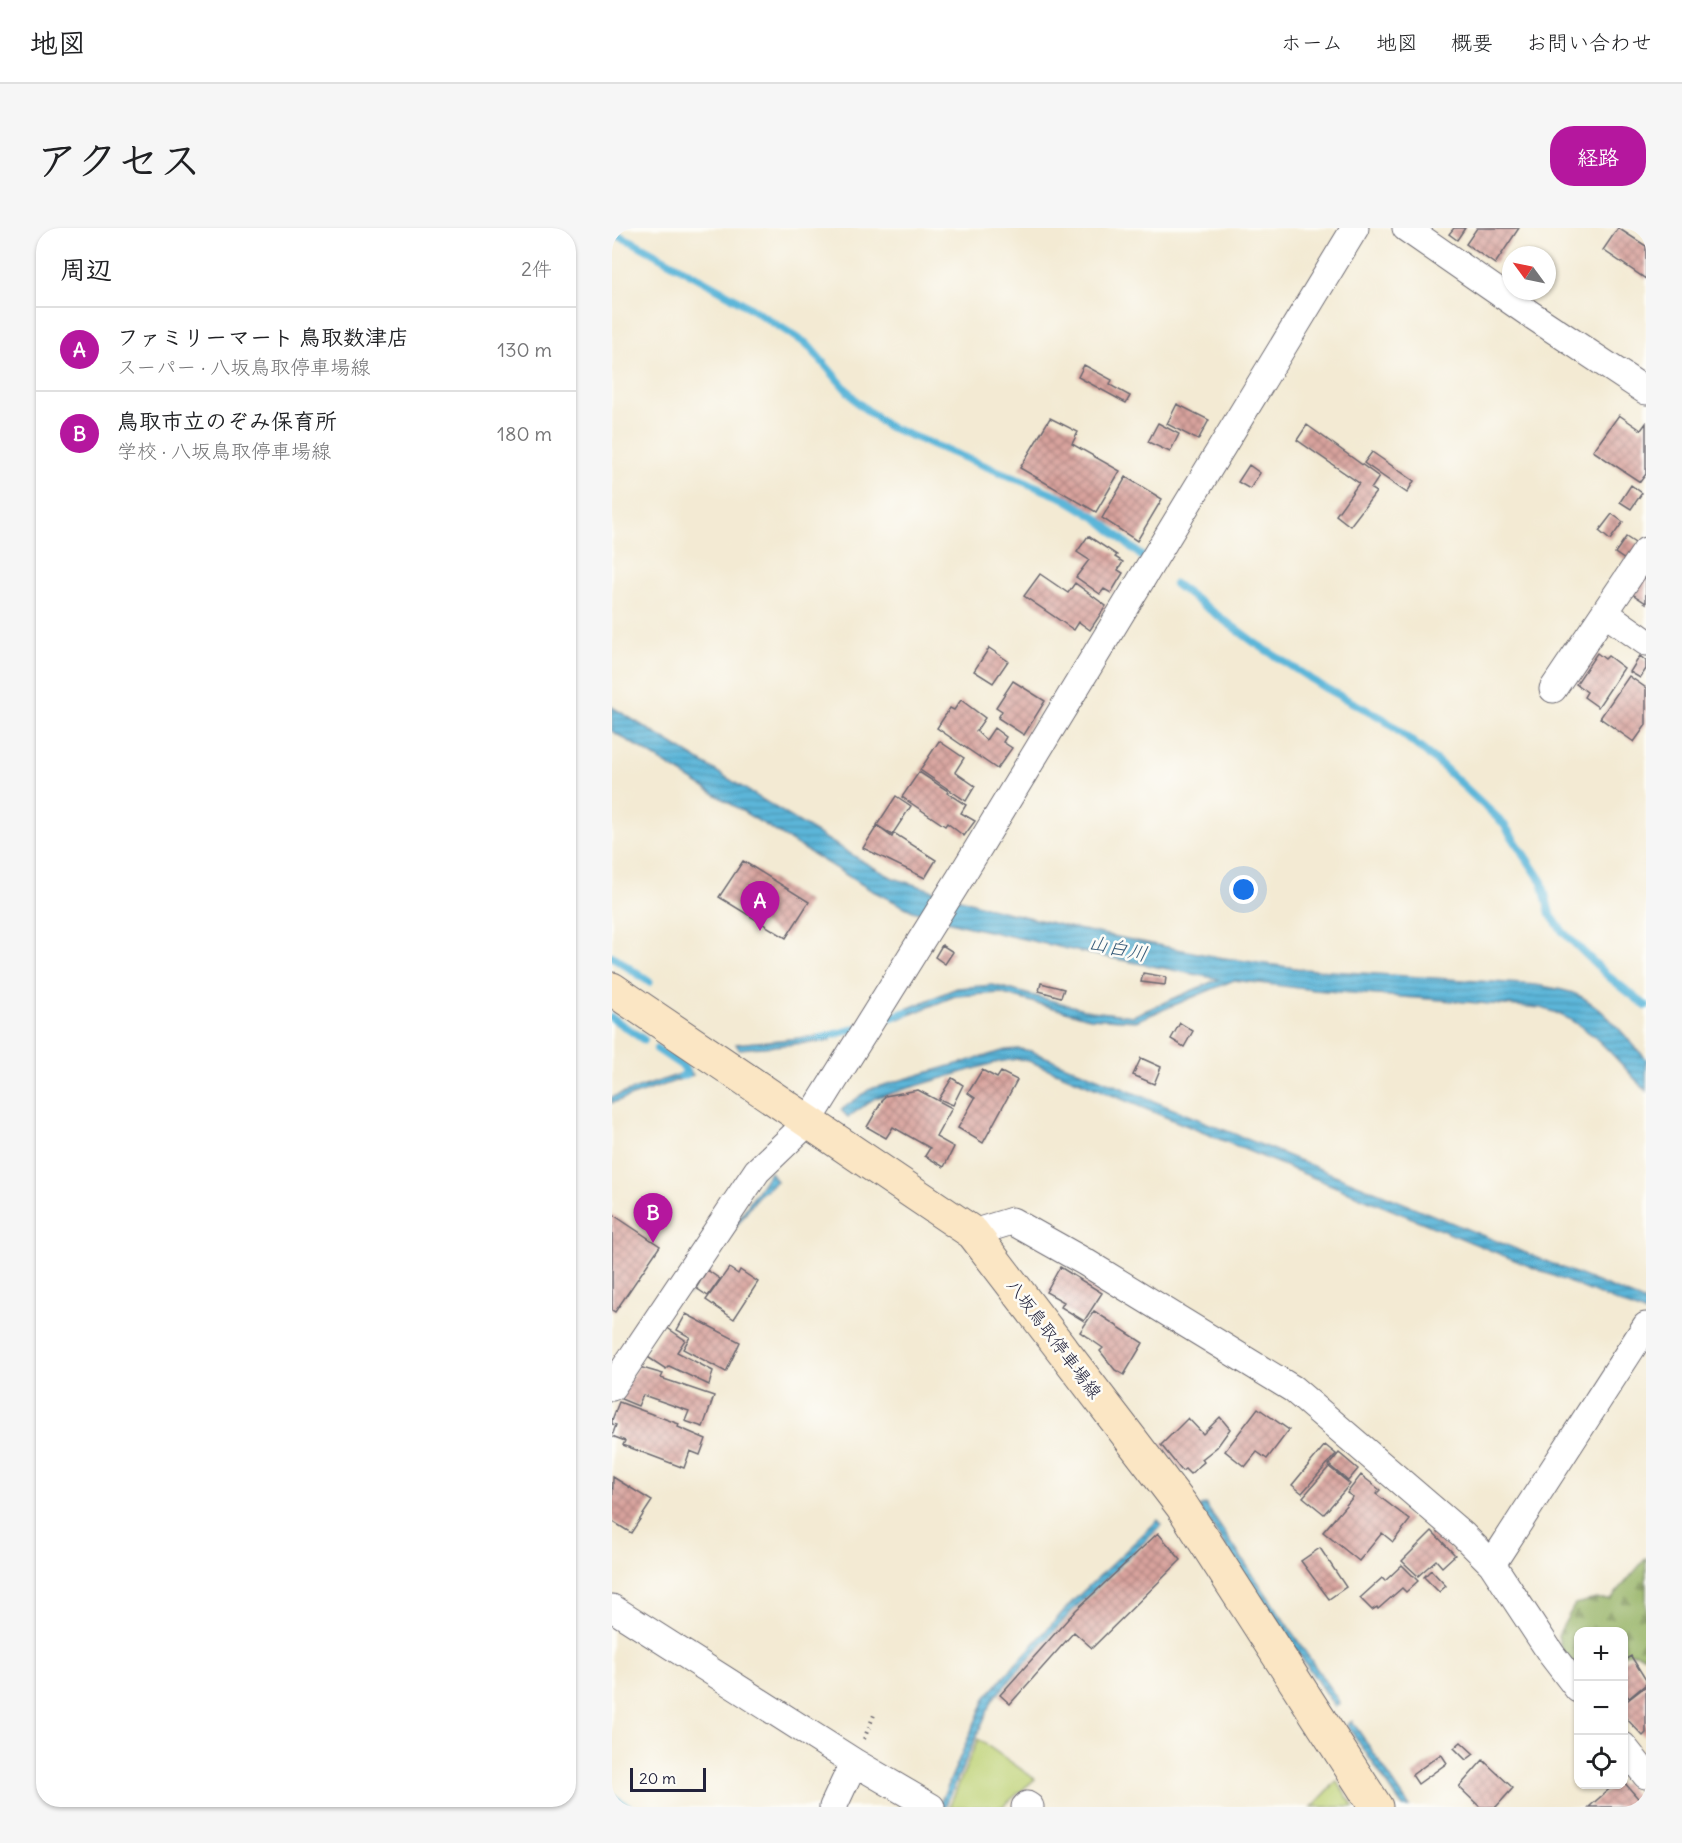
<!DOCTYPE html>
<html lang="ja">
<head>
<meta charset="utf-8">
<style>
  body { margin:0; font-family:Delius,"Klee One",sans-serif; background:#f6f6f6; color:#202124 }
  .controls { position:absolute; right:18px; bottom:18px; display:grid; overflow:hidden; border-radius:12px; box-shadow:0 2px 4px #0004 }
  .controls button { width:54px; height:54px; display:grid; place-items:center; padding:0; border:0; border-bottom:2px solid #e0e0e0; background:#fff; color:#202124; font:30px sans-serif }
  .compass { position:absolute; left:890px; top:18px; width:54px; height:54px; border-radius:50%; background:#fff; box-shadow:0 2px 4px #0004; rotate:303deg }
  .scale { position:absolute; left:18px; bottom:15px; width:76px; box-sizing:border-box; padding-left:6px; border:3px solid #22223b; border-top:0; font-size:16px; line-height:21px; white-space:nowrap; color:#22223b; -webkit-text-stroke:4px #fdfcf7; paint-order:stroke }
  .you { position:absolute; left:632px; top:662px; width:21px; height:21px; margin:-15px; border:4px solid #fff; border-radius:50%; background:#1a73e8; box-shadow:0 0 0 9px #1a73e833 }
  .badge { display:grid; place-items:center; width:39px; height:39px; border-radius:50%; background:#b5179e; color:#fff; font-size:20px; font-weight:700 }
  .pin { position:absolute; translate:-50% -50px; filter:drop-shadow(0 2px 3px #0008) }
  .pin::after { content:''; position:absolute; top:32px; width:21px; height:18px; background:inherit; clip-path:polygon(0 0,100% 0,50% 100%) }
  .list { margin:0; padding:0; list-style:none }
  h2 { display:flex; justify-content:space-between; align-items:center; height:78px; margin:0; padding:0 24px; font-size:26px }
  h2 small { font-size:20px; font-weight:400; color:#757577 }
  .list li { display:grid; grid-template-columns:39px 1fr auto; gap:18px; align-items:center; box-sizing:border-box; height:84px; padding:0 24px; border-top:2px solid #e0e0e0 }
  .list b { display:block; font-size:22px; white-space:nowrap }
  .list p { margin:0; font-size:20px; white-space:nowrap; color:#757577 }
  .list em { font-size:20px; font-style:normal; color:#757577 }
  .icon { flex:none; width:33px; height:33px; fill:none; stroke:currentColor; stroke-width:2; stroke-linecap:round; stroke-linejoin:round }
  .map { position:relative; flex:none; width:1034px; height:1579px; overflow:hidden; border-radius:24px }
  header { display:flex; align-items:center; gap:36px; box-sizing:border-box; height:84px; padding:0 30px; background:#fff; border-bottom:2px solid #e0e0e0 }
  header strong { font-size:28px }
  nav { display:flex; gap:33px; margin-inline-start:auto; font-size:21px }
  .intro { display:flex; align-items:center; justify-content:space-between; box-sizing:border-box; height:144px; padding:0 36px }
  h1 { margin:0; font-size:42px }
  .button { padding:15px 27px; border-radius:24px; background:#b5179e; color:#fff; font-size:21px; font-weight:700 }
  main { display:flex; gap:36px; padding:0 36px }
  aside { flex:1; background:#fff; border-radius:24px; box-shadow:0 2px 4px #0004 }
  .map>svg:first-child { display:block }
</style>
</head>
<body>
<header>
<strong>地図</strong>
<nav><a>ホーム</a><a>地図</a><a>概要</a><a>お問い合わせ</a></nav>
</header>
<div class="intro"><h1>アクセス</h1><a class="button">経路</a></div>
<main>
<aside>
<h2>周辺<small>2件</small></h2>
<ul class="list">
<li><span class="badge">A</span><div><b>ファミリーマート 鳥取数津店</b><p>スーパー · 八坂鳥取停車場線</p></div><em>130 m</em></li>
<li><span class="badge">B</span><div><b>鳥取市立のぞみ保育所</b><p>学校 · 八坂鳥取停車場線</p></div><em>180 m</em></li>
</ul>
</aside>
<div class="map">
<svg width="1034" height="1579" viewBox="0 0 1034 1579">
  <defs>
    <pattern id="forest-firs" width="22" height="20" patternUnits="userSpaceOnUse" patternTransform="scale(1.5)"><rect width="22" height="20" fill="#96b366"/><path d="M5 1l3.5 6h-7zM16 11l3.5 6h-7z" fill="#7a9155"/></pattern>
    <pattern id="water-rules" width="6" height="5" patternUnits="userSpaceOnUse" patternTransform="scale(1.5)"><rect width="6" height="5" fill="#5cb6d9"/><path d="M0 2.5h6" fill="none" stroke="#4c94b1"/></pattern>
    <pattern id="building-cross-hatch" width="8" height="8" patternUnits="userSpaceOnUse" patternTransform="scale(1.5)"><rect width="8" height="8" fill="#d8a39d"/><path d="M0 0l8 8M0 8l8-8" fill="none" stroke="#af8481"/></pattern>
  </defs>
  <rect width="100%" height="100%" fill="#fdfcf7"/>
  <filter id="ink" filterUnits="userSpaceOnUse"><feTurbulence type="fractalNoise" baseFrequency=".0167" numOctaves="2"/><feDisplacementMap in="SourceGraphic" scale="12" xChannelSelector="R" yChannelSelector="G"/><feConvolveMatrix kernelMatrix="1 2 1 2 8 2 1 2 1" color-interpolation-filters="sRGB"/></filter>
  <filter id="wash" filterUnits="userSpaceOnUse"><feTurbulence type="fractalNoise" baseFrequency=".008" numOctaves="4" result="noise"/><feDisplacementMap in="SourceGraphic" scale="24" xChannelSelector="R" yChannelSelector="G"/><feGaussianBlur stdDeviation="1.35" result="paint"/><feColorMatrix in="noise" values="0 0 0 0 0 0 0 0 0 0 0 0 0 0 0 0 0 1.4 0 .05"/><feComposite in="paint" operator="in"/></filter>
  <g filter="url(#wash)">
    <rect width="100%" height="100%" fill="#f3ead3"/>
    <!-- grass -->
    <path fill="#bdd175" stroke="#707a58" stroke-width="1.5" d="M366,1511L423,1551L390,1579H337Z
      M725,1553L742,1579H700Z"/>
    <!-- forest -->
    <path fill="url(#forest-firs)" stroke="#5c6a50" stroke-width="1.5" d="M1034,1330V1428L1023,1425L1012,1426L1011,1404H966V1438L963,1437L949,1421L946,1407L963,1376L984,1371H999Z"/>
    <!-- water -->
    <path fill="url(#water-rules)" stroke="#3f6c8a" stroke-width="1.5" d="M0,479L255,636L281,650L377,680L465,701L605,729L690,741L924,757C936,759 949,761 961,765C990,776 1013,809 1034,831V863C1002,829 977,793 930,780L703,762L622,752L524,793L478,790L388,765L343,768L287,791L285,785L345,760L381,757L479,783L521,788L607,751L474,725L349,697L301,683L259,662L0,503Z
      M218,807V813L127,821L124,816Z
      M407,821L419,823L1034,1074V1086L417,833L405,831L385,834L263,870L236,889L229,882L258,861L394,822Z
      M77,843L81,847L0,875V869Z
      M158,944L165,953L146,968L76,1067Z
      M593,1276L728,1475L723,1479L587,1279Z
      M546,1292L550,1297L461,1382L381,1471L333,1579L327,1578L374,1469L458,1376Z
      M740,1493L798,1579H791L735,1497Z"/>
    <g fill="none" stroke-linecap="round" stroke-linejoin="round">
      <!-- stream -->
      <path stroke="#5cb6d9" stroke-width="8" d="M0,5L21,14L119,68L195,116L246,175L275,198L452,270L485,290L533,331
        M563,356L643,415L713,460L770,490L827,535L891,595L930,654L938,686L951,704L996,748L1034,778
        M0,728L37,754
        M0,790L32,812
        M269,793L294,784
        M209,810L246,800
        M45,821L72,839L75,846L70,848
        M0,1569L16,1579"/>
    </g>
    <g id="blocks">
      <!-- building -->
      <path fill="url(#building-cross-hatch)" d="M842,0H853L845,12L837,6Z
        M865,0H907L883,36L854,16Z
        M1006,0L1034,18V51L991,22Z
        M472,137L500,152L498,157L518,168L514,175L466,149Z
        M565,176L597,192L586,212L555,196Z
        M1007,187L1029,202L1034,195V246L1028,254L981,223Z
        M438,190L466,204L460,216L508,243L484,284L408,240Z
        M546,195L567,206L558,224L536,214Z
        M695,197L767,249L759,261L764,264L738,298L724,287L747,255L685,212Z
        M760,224L802,253L795,265L752,235Z
        M637,237L648,245L638,261L626,254Z
        M514,249L550,271L525,313L490,290Z
        M1019,257L1030,265L1019,281L1008,274Z
        M1000,286L1011,294L998,312L987,303Z
        M476,308L505,327L503,329L511,334L506,342L511,345L499,365L492,361L488,366L464,349L477,332L465,324Z
        M1014,309L1029,319L1019,336L1003,325Z
        M1034,343V375L1019,365Z
        M428,346L456,365L463,355L494,378L478,402L467,394L462,402L412,368Z
        M377,420L396,433L381,455L362,443Z
        M985,425L993,431L996,428L1012,440L986,479L972,469L975,464L964,456Z
        M1028,428L1034,433V441L1028,450L1018,444Z
        M1017,448L1034,460V497L1022,514L988,490Z
        M401,453L433,473L412,507L386,490L390,483L384,479Z
        M349,472L373,490L364,503L374,512L382,500L394,509L391,514L400,520L385,541L325,500L338,480L342,482Z
        M327,513L352,530L343,544L363,558L354,573L308,542Z
        M307,544L336,563L335,565L354,577L349,585L363,593L352,608L335,595L333,598L290,569Z
        M284,568L299,578L280,607L265,597Z
        M265,598L280,609L282,605L324,632L313,650L251,620Z
        M131,633L197,674L174,710L107,669Z
        M330,717L341,724L333,736L323,729Z
        M531,745L554,749L553,757L529,754Z
        M429,755L452,761L449,769L427,763Z
        M568,795L581,803L572,819L559,811Z
        M529,830L549,839L542,856L521,847Z
        M370,842L385,850L389,844L405,852L371,915L346,900L363,870L356,865Z
        M340,850L351,857L341,877L327,871Z
        M306,862L340,880L324,909L342,919L332,939L313,928L318,920L281,899L274,910L255,899L273,868Z
        M0,986L48,1018L3,1084L0,1082Z
        M448,1039L490,1065L472,1093L449,1079L452,1074L434,1064Z
        M117,1040L126,1046L128,1042L146,1054L122,1091L94,1072Z
        M95,1042L108,1051L96,1068L84,1060Z
        M482,1083L531,1115L512,1147L503,1142L488,1123L491,1120L468,1104Z
        M74,1086L128,1114L114,1144L71,1121L78,1109L65,1102Z
        M54,1099L73,1112L65,1124L101,1143L97,1157L57,1138L54,1141L34,1128Z
        M27,1139L51,1146L49,1150L102,1168L91,1199L73,1193L77,1183L31,1167L26,1178L9,1171L12,1159Z
        M7,1174L67,1196L66,1199L94,1211L88,1227L78,1223L72,1240L11,1217L13,1213L0,1208L4,1197L0,1196V1192Z
        M646,1180L677,1202L655,1231L645,1224L633,1239L613,1223Z
        M608,1189L618,1201L605,1219L590,1231L592,1234L578,1246L573,1241L570,1243L549,1217L576,1190L591,1206Z
        M713,1217L724,1226L690,1265L680,1257Z
        M727,1225L746,1241L736,1253L717,1237Z
        M717,1239L738,1256L712,1286L691,1269Z
        M749,1247L768,1262L764,1266L798,1292L781,1314L770,1305L747,1333L711,1304L741,1269L735,1265Z
        M1,1249L40,1273L19,1305L0,1293Z
        M820,1303L843,1327L830,1339L824,1332L806,1348L790,1333Z
        M546,1305L569,1332L480,1420L462,1404L398,1476L388,1467L464,1382Z
        M708,1320L734,1359L717,1371L689,1333Z
        M790,1337L806,1353L794,1364L790,1360L766,1381L765,1379L760,1382L748,1370L770,1350L773,1353Z
        M819,1342L834,1358L827,1364L812,1349Z
        M1019,1428L1034,1452V1456L1017,1470L1011,1462V1433Z
        M1034,1458V1505L1031,1508L1011,1487V1476Z
        M849,1514L862,1526L854,1532L842,1520Z
        M829,1526L835,1535L806,1556L800,1547Z
        M871,1532L901,1560L884,1579H868L847,1559Z
        M1011,1553L1032,1577L1029,1579H977L1003,1556H1011Z"/>
    </g>
  </g>
  <g filter="url(#ink)">
    <use href="#blocks" fill-opacity="0" stroke="#6b6870" stroke-width="1.5"/>
    <g fill="none" stroke-linecap="round" stroke-linejoin="round">
      <!-- street casing -->
      <g stroke="#6b6870" stroke-width="29">
        <path id="street" d="M794,0L918,86L1034,163
          M993,385L1034,414
          M941,461L1034,323
          M361,1005L400,993L473,1034L681,1161L851,1307L880,1336L940,1427L966,1461
          M0,1159L145,943L196,894L348,650L743,0
          M880,1336L1034,1098
          M0,1380L242,1534
          M1011,1518L1034,1547
          M221,1579L242,1534L319,1579
          M413,1579L415,1577L418,1579"/>
      </g>
      <!-- secondary casing -->
      <g stroke="#6b6870" stroke-width="35">
        <path id="secondary" d="M0,761L361,1005L570,1278L764,1579"/>
      </g>
      <!-- path -->
      <path stroke="#6b6870" stroke-width="4" stroke-dasharray="1.5 4.5" stroke-linecap="butt" d="M252,1511L262,1487"/>
      <!-- street -->
      <use href="#street" stroke="#fff" stroke-width="27"/>
      <!-- secondary -->
      <use href="#secondary" stroke="#fbe6c4" stroke-width="33"/>
    </g>
  </g>
  <g text-anchor="middle" stroke-width="5" stroke-linejoin="round" paint-order="stroke">
    <!-- street labels -->
    <g font-size="18" fill="#22223b" stroke="#fdfcf7">
      <text transform="translate(442 1111) rotate(53)" y="6">八坂鳥取停車場線</text>
    </g>
    <!-- water labels -->
    <g font-size="20" font-style="italic" fill="#395d7a" stroke="#fdfcf7">
      <text transform="translate(506 720) rotate(12)" y="7">山白川</text>
    </g>
  </g>
</svg>
<div class="controls">
<button>+</button>
<button>−</button>
<button><svg class="icon" aria-label="locate" viewBox="0 0 24 24"><circle cx="12" cy="12" r="6"/><path d="M12 2v4M12 18v4M2 12h4M18 12h4"/></svg></button>
</div>
<svg class="compass" viewBox="-18 -18 36 36"><path d="M0-13l5 13h-10z" fill="#e53935"/><path d="M0 13l5-13h-10z" fill="#757577"/></svg>
<div class="scale">20 m</div>
<div class="you"></div>
<div class="pin badge" style="left:148px;top:703px">A</div>
<div class="pin badge" style="left:41px;top:1015px">B</div>
</div>
</main>
</body>
</html>
